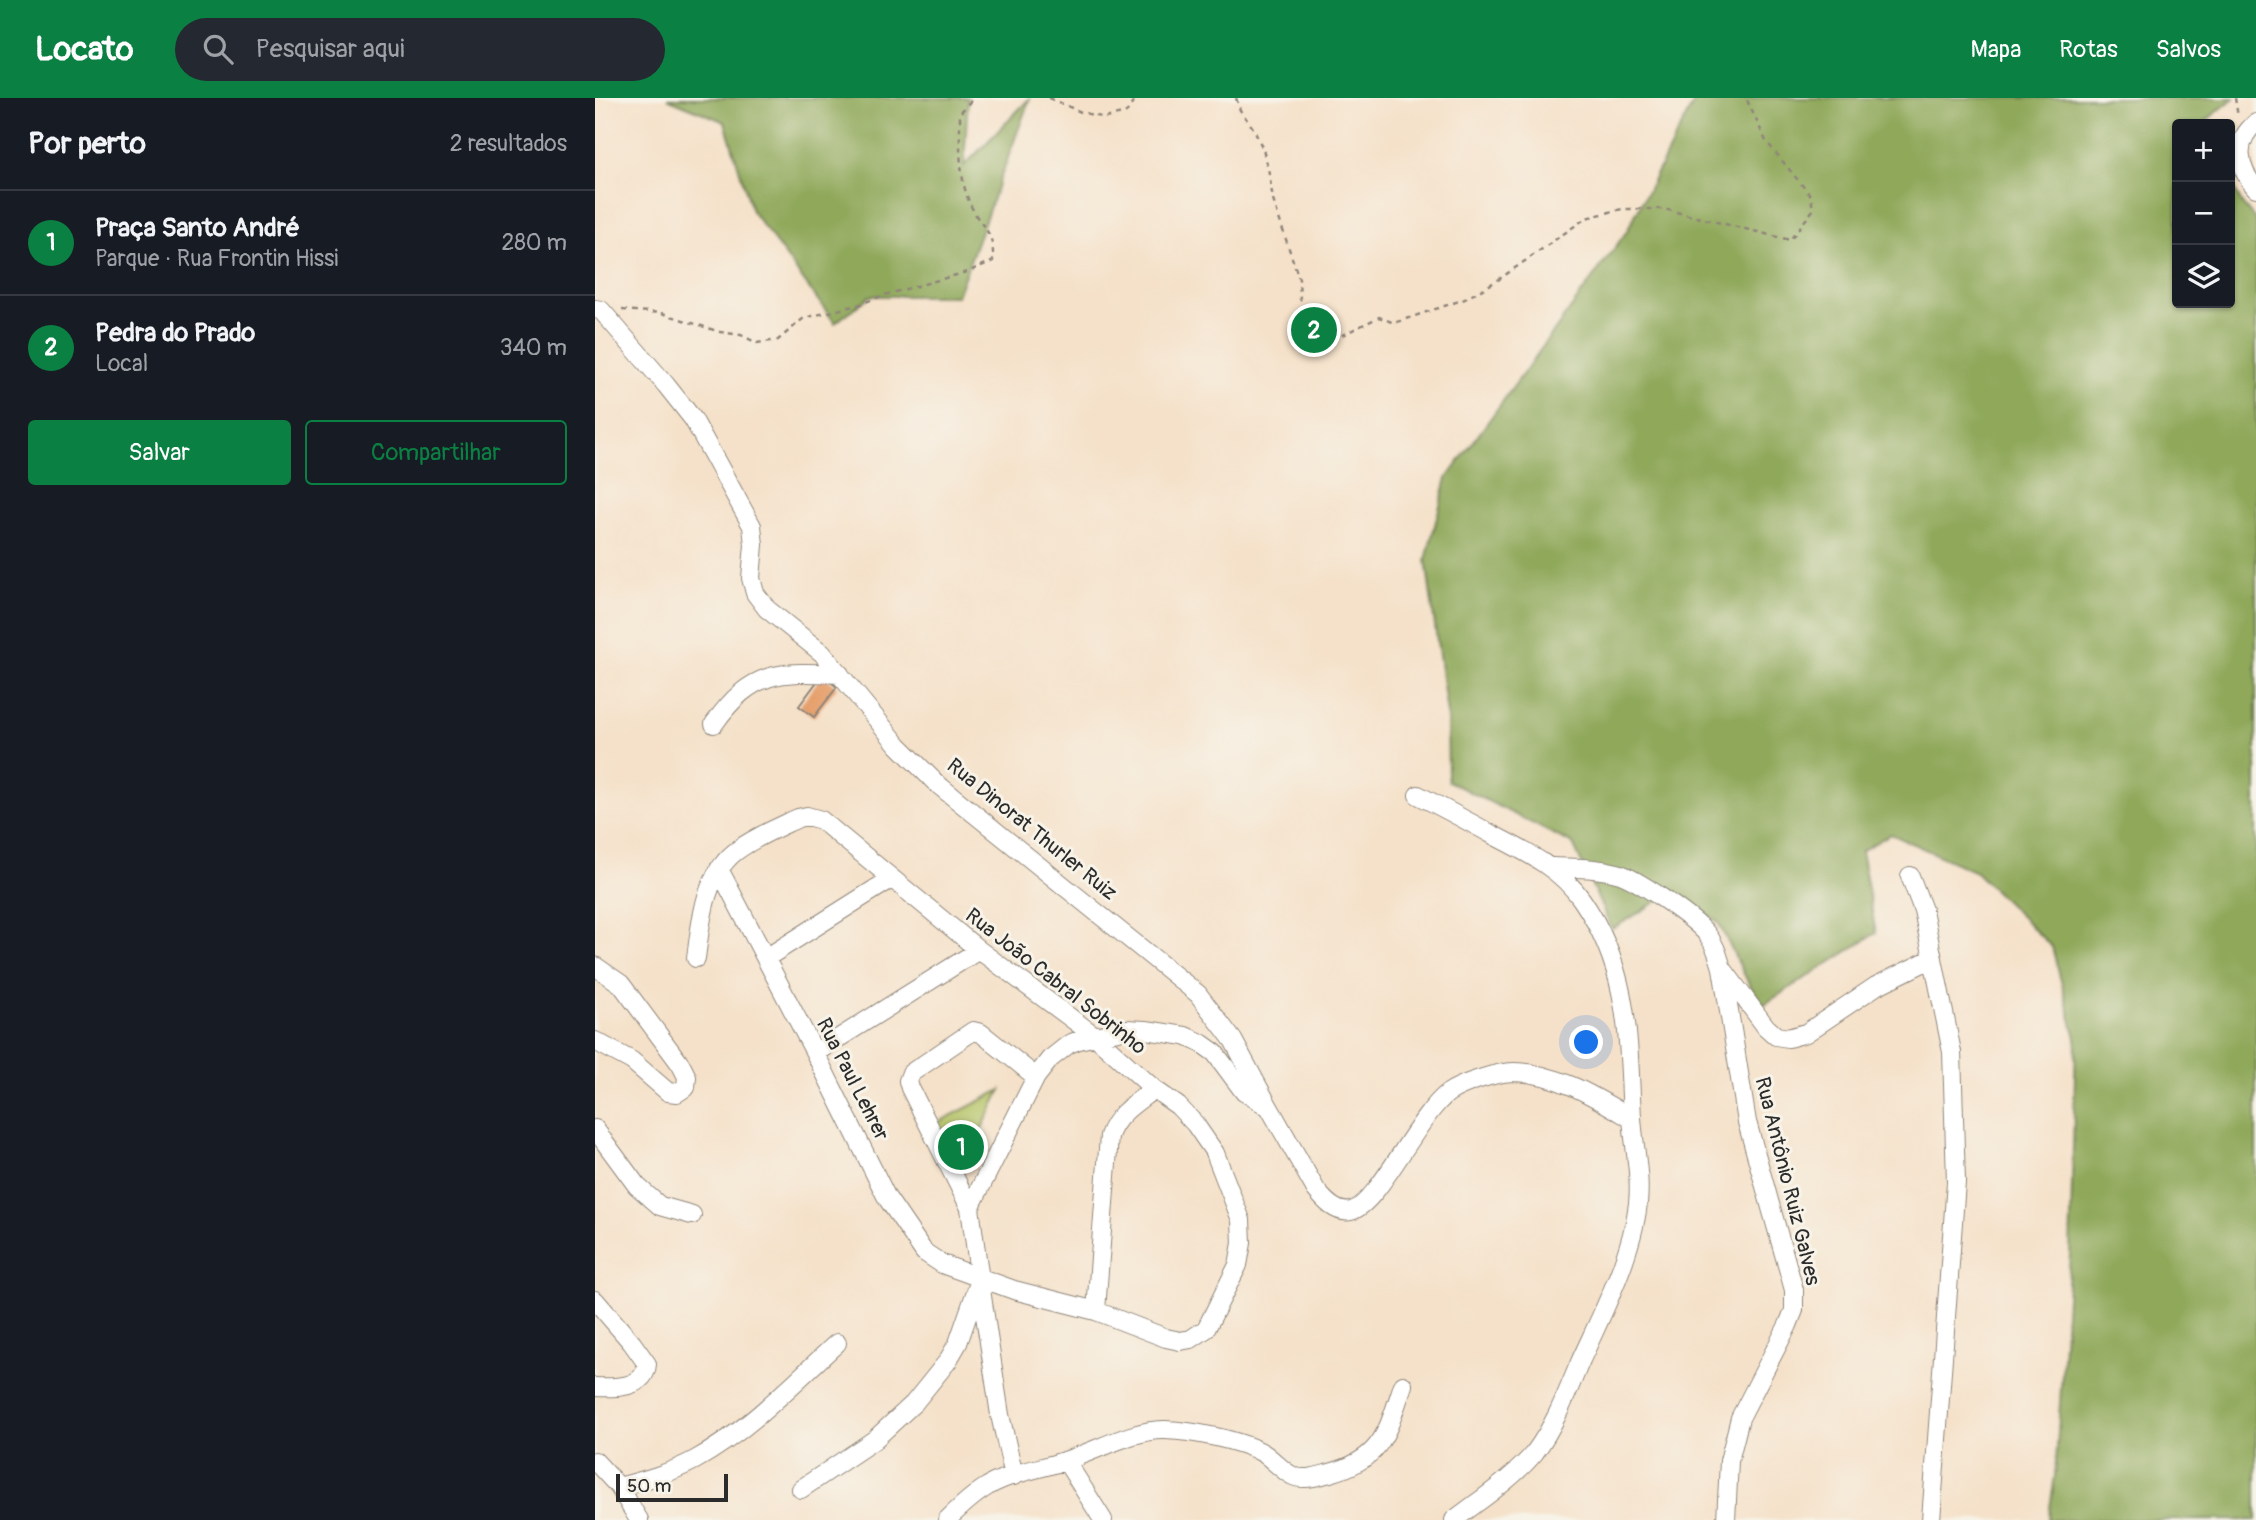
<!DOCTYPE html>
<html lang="pt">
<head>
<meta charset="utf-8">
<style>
  body { margin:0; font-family:Pangolin,sans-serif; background:#242831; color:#f1f3f6 }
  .controls { position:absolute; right:21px; top:21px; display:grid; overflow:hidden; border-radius:7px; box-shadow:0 2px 5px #0004 }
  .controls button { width:63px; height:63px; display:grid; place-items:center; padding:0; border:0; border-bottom:2px solid #363941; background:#171b24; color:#f1f3f6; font:35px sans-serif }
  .scale { position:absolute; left:21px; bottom:18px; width:112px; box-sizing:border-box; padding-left:7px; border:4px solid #2b2b2b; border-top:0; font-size:19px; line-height:24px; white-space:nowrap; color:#2b2b2b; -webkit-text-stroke:5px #f7f3e8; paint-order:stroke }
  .you { position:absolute; left:992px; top:945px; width:24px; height:24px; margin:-18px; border:5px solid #fff; border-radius:50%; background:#1a73e8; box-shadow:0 0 0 10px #1a73e833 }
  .badge { display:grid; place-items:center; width:46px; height:46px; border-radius:50%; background:#0b8043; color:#fff; font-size:23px; font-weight:700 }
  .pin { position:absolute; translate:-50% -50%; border:4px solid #fff; box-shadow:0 2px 7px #0006 }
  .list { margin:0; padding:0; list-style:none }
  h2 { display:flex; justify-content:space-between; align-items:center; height:91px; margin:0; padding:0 28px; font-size:30px }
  h2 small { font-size:23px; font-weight:400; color:#9ea1a6 }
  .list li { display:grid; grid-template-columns:46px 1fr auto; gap:21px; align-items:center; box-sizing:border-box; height:105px; padding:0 28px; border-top:2px solid #363941 }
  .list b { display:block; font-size:26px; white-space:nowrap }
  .list p { margin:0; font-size:23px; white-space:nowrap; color:#9ea1a6 }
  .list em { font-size:23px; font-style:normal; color:#9ea1a6 }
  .actions { display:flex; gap:14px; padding:21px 28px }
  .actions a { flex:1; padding:16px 0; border:2px solid #0b8043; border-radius:7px; text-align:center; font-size:24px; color:#0b8043 }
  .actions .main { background:#0b8043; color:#fff }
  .icon { flex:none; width:38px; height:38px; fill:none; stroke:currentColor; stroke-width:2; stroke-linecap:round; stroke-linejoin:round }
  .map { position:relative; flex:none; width:1661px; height:1422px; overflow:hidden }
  header { display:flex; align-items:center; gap:42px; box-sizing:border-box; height:98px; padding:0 35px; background:#0b8043; color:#fff }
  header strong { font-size:33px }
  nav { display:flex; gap:38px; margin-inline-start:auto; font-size:24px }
  .search { width:490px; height:63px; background:#242831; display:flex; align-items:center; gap:18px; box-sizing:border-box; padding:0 24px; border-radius:38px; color:#9ea1a6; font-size:26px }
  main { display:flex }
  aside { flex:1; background:#171b24 }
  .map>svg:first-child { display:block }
</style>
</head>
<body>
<header>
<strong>Locato</strong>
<div class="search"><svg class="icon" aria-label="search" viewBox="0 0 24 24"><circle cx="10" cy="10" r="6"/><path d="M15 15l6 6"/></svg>Pesquisar aqui</div>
<nav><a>Mapa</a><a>Rotas</a><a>Salvos</a></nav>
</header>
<main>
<aside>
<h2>Por perto<small>2 resultados</small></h2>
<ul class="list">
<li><span class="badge">1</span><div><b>Praça Santo André</b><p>Parque · Rua Frontin Hissi</p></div><em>280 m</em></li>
<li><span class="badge">2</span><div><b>Pedra do Prado</b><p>Local</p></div><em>340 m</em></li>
</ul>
<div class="actions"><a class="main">Salvar</a><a>Compartilhar</a></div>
</aside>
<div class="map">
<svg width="1661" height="1422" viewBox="0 0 1661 1422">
  <rect width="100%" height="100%" fill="#f7f3e8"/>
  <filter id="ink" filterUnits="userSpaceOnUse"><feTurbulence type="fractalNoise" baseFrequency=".0143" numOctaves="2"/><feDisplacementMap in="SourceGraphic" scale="14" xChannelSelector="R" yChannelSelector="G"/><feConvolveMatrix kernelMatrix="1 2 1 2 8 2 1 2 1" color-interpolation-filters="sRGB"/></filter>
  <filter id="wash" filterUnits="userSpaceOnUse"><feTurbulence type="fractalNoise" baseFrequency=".00686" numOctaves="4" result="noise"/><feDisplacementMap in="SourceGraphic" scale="28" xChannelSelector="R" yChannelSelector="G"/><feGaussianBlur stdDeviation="1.57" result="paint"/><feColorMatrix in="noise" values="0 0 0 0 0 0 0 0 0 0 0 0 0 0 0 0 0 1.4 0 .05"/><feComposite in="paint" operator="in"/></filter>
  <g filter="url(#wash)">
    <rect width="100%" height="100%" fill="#f5e1c9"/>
    <!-- green -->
    <path fill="#b4c264" stroke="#707648" stroke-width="2" d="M406,992L366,1072L340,1026Z"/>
    <!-- forest -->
    <path fill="#8fa85a" stroke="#5d6a42" stroke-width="2" d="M72,0H373L369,68L435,0L362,198H275L240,225L157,113L130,24Z
      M1101,0H1639L1607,26H1582V205H1635V83L1648,107L1661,122V1422H1453L1460,1378L1475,1156L1481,940L1457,849L1381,774L1296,736L1266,753L1281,835L1168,907L1153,884L1123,824L1079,793L1017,831L978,746L853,683L852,616L831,462L852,380L1032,133Z"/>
    <g id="blocks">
      <!-- building -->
      <path fill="#e59f6b" d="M227,577L242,589L219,619L204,608Z"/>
    </g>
  </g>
  <g filter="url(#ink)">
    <use href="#blocks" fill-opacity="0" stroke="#90867a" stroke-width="2"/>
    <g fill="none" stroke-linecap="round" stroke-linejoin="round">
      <!-- minor casing -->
      <g stroke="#90867a" stroke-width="20">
        <path id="minor" d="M1661,25C1638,43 1643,71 1661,90
          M0,211L6,212L71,287L98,321L157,428L159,447L156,480L160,495L172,511L227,555L303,647L341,685L603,896L638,942L674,1009
          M119,626C157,572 184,573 245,576
          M823,697C848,710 873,723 898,737C931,754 965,770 987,802C1035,872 1033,940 1037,1020C1039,1049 1046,1077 1043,1105C1037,1158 1007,1216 985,1264C972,1295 960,1327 940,1354C919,1380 885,1402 859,1422
          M957,769C979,770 1000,769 1022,775C1041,780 1099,820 1112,836C1120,846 1123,857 1127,870L1152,1024L1199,1192V1212L1193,1227L1145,1320L1134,1363L1131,1422
          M1315,778L1328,812L1357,954L1361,1084L1336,1422
          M101,860C106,824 109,779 140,754C158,740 182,730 203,720L212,718L226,722L384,852L500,938L559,991L583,1008L600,1026L620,1055L646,1122L647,1145L643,1167L611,1231L596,1241L585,1243L571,1240L501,1213L419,1192L347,1166L329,1154L292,1100L220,955L124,771
          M171,860L296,781
          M0,868L26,886L86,967L92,979L91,989L82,995L73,994L37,963L0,943
          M1127,870L1171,929L1181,938L1193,940L1211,935L1281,888L1338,860
          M220,955L384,852
          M0,1031L42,1088L65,1108L97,1117
          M375,1110L315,990L313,983L316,975L378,933L386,935L441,979
          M385,1185L405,1317L419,1378
          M0,1202L37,1245L52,1266C50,1291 19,1290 0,1289
          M501,1213L514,1038C522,1015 541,1005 559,991
          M0,1363L24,1389L44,1422
          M471,1363L508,1422
          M24,1389C50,1382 76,1375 100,1362C153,1333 197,1286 242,1245
          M206,1391L279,1342L319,1305L352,1264L363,1245L385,1182L375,1110L441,979L455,961L474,946L484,942L531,931L551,932L590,938L606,945L620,955L649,994L674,1009L721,1092C729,1102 741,1116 756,1113C783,1107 823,1017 853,995C868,985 902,974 919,974C963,975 1002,1000 1037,1021
          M352,1422C364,1410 378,1397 393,1388C416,1375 444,1371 469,1363C499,1354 539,1331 570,1332C598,1333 645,1342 668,1355C679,1362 687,1373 698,1378C709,1383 723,1378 735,1375C788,1361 792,1334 808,1287"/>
      </g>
      <!-- path -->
      <path stroke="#90867a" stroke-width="2.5" stroke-dasharray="5 5" stroke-linecap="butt" d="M454,0L486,14L510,20L531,15L541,0
        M641,0L645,12L658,30L668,51L674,75L678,102L704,181L705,201L733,244L784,219L799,225L870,201L903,182L991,120L1027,111H1069L1195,142L1218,112L1216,98L1171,43L1151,0
        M1640,0L1643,19
        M27,212L67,215L125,234L146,237L162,245L183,242L209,220L263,207L286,198L372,174L398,163C399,130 388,134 376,108C363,81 365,44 365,15L378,0"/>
      <!-- minor -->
      <use href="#minor" stroke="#fff" stroke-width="18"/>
    </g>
  </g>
  <g text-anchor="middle" stroke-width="6" stroke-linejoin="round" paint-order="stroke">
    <!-- street labels -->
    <g font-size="21" fill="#2b2b2b" stroke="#f7f3e8">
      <text transform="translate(437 731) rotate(39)" y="7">Rua Dinorat Thurler Ruiz</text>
      <text transform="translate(461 883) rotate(38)" y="7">Rua João Cabral Sobrinho</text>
      <text transform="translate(258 981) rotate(63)" y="7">Rua Paul Lehrer</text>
      <text transform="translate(1193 1083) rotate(76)" y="7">Rua Antônio Ruiz Galves</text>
    </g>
  </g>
</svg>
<div class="controls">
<button>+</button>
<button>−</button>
<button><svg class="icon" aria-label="layers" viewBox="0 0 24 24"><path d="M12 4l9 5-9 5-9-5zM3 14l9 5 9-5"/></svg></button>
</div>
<div class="scale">50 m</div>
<div class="you"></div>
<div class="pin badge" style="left:366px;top:1049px">1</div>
<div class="pin badge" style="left:719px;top:232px">2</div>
</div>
</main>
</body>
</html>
